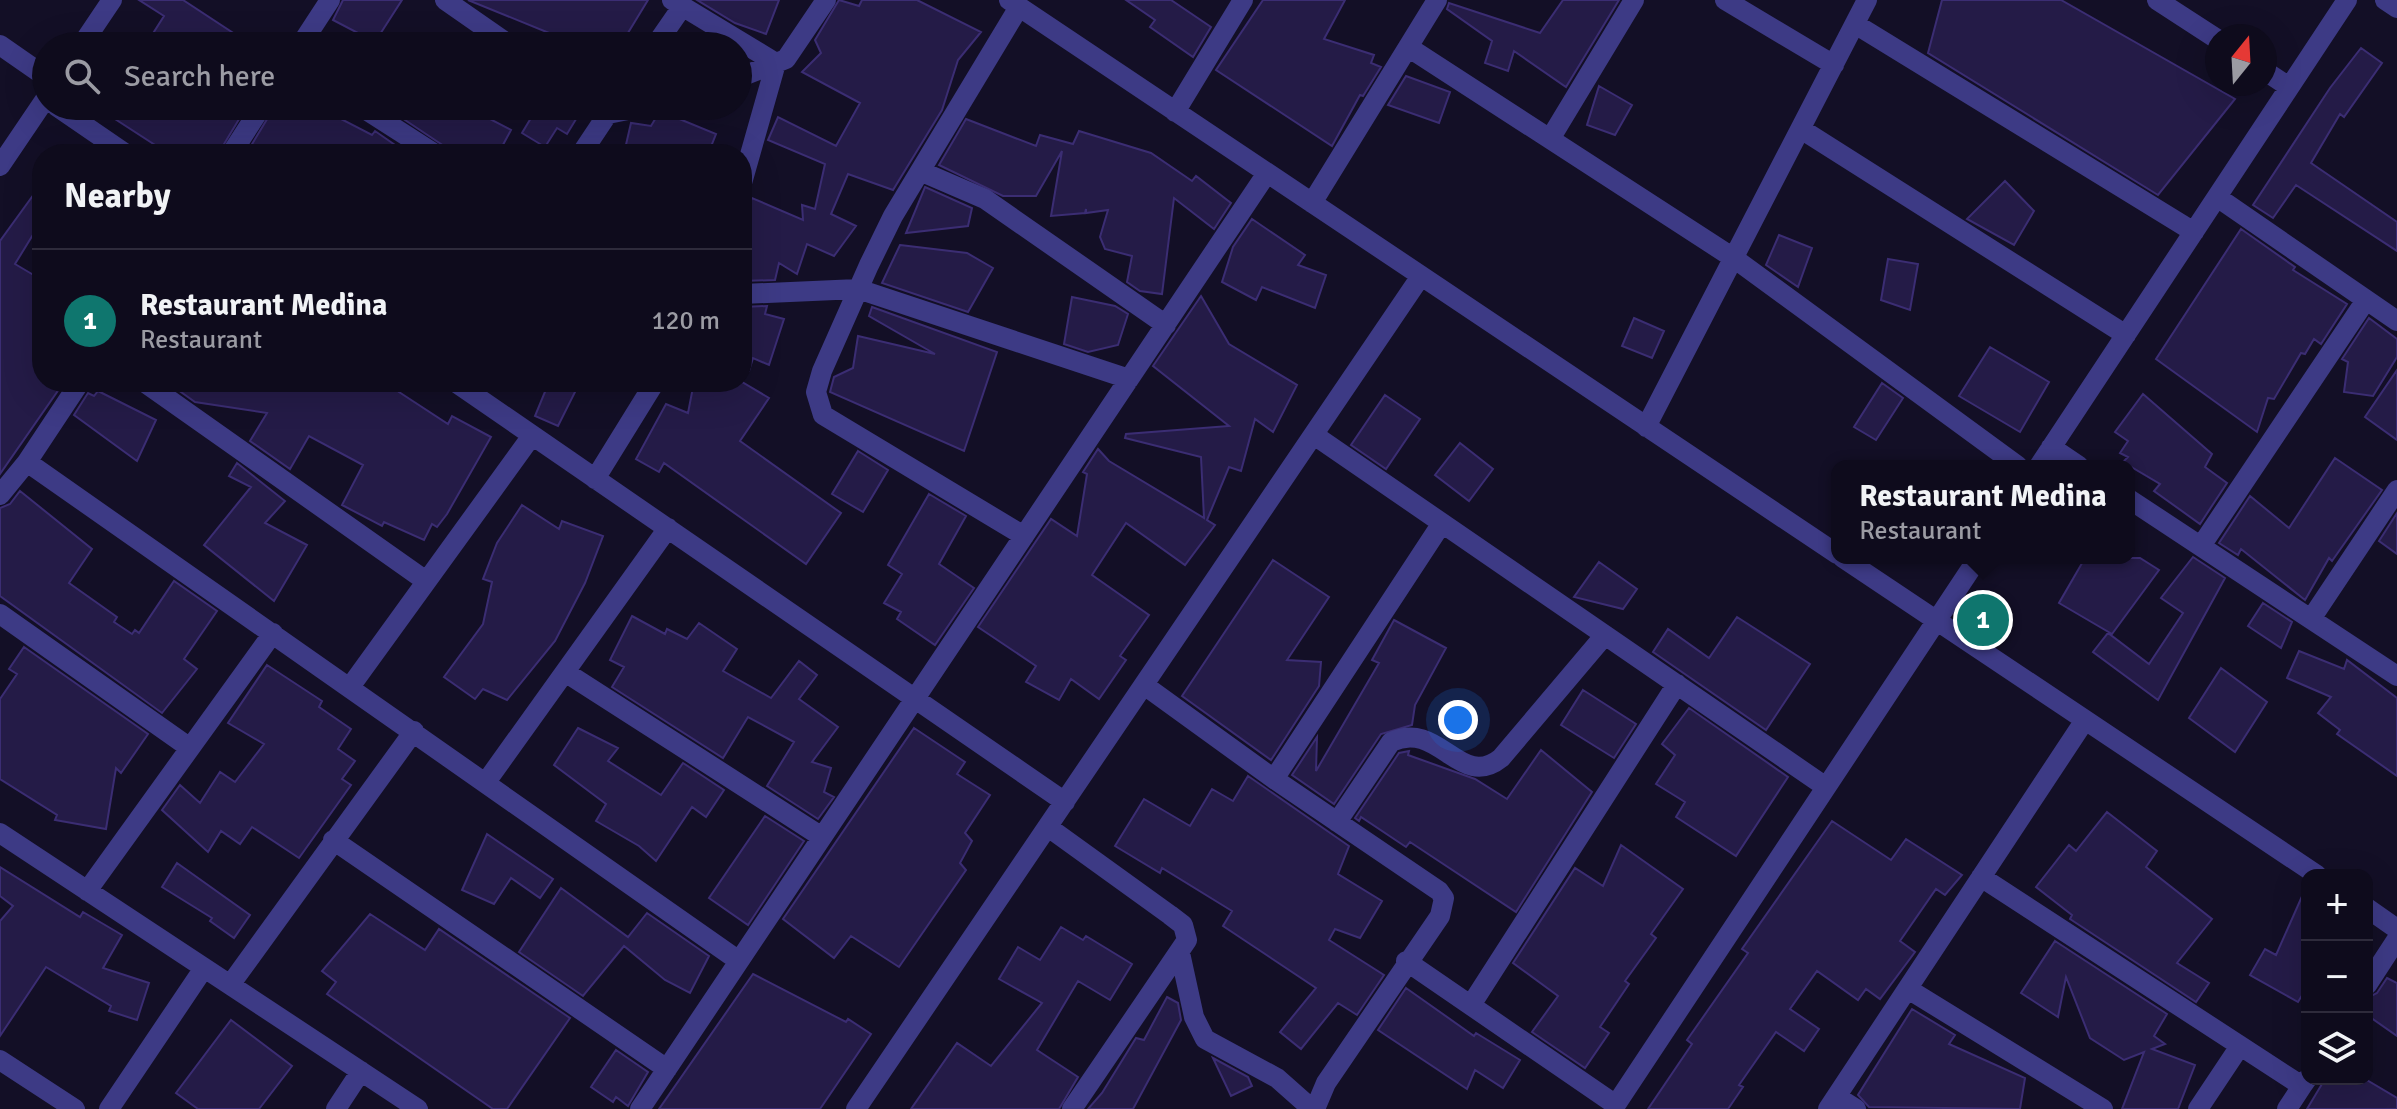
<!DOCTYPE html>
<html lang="en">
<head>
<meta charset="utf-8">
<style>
  body { margin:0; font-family:Signika,sans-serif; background:#171425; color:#f1f3f6 }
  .controls { position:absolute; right:24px; bottom:24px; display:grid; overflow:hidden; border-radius:16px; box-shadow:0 8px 32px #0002 }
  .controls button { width:72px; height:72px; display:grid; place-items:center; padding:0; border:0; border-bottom:2px solid #2e2b3b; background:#0e0b1c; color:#f1f3f6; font:40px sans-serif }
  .compass { position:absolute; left:2205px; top:24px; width:72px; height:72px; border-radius:50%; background:#0e0b1c; box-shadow:0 8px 32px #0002; rotate:18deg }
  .you { position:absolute; left:1458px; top:720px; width:28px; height:28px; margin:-20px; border:6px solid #fff; border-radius:50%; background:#1a73e8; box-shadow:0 0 0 12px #1a73e833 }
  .badge { display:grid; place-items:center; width:52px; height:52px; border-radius:50%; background:#0f766e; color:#fff; font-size:26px; font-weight:700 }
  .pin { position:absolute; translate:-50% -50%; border:4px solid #fff; box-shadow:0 2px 8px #0006 }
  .popup { position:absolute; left:1831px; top:460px; width:304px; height:104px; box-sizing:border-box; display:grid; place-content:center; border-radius:16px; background:#0e0b1c; filter:drop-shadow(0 2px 6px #0005); font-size:26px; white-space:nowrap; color:#9b9ba3 }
  .popup b { font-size:30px; color:#f1f3f6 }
  .popup::after { content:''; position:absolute; left:50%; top:100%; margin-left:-16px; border:16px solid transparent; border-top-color:#0e0b1c }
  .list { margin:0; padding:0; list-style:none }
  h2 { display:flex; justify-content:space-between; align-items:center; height:104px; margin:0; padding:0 32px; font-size:34px }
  h2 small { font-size:26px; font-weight:400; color:#9b9ba3 }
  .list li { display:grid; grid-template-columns:52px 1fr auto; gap:24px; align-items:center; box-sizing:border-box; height:144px; padding:0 32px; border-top:2px solid #2e2b3b }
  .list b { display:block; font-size:30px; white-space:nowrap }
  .list p { margin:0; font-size:26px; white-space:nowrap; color:#9b9ba3 }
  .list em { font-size:26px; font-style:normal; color:#9b9ba3 }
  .icon { flex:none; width:44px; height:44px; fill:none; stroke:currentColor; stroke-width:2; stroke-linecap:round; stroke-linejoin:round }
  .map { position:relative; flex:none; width:2397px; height:1109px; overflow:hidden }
  .search { position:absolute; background:#0e0b1c; box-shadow:0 8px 32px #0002; left:32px; top:32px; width:720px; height:88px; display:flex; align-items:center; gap:20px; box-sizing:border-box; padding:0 28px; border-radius:44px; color:#9b9ba3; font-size:30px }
  .panel { position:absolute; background:#0e0b1c; box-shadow:0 8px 32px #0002; left:32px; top:144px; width:720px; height:248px; border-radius:32px }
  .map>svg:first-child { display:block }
</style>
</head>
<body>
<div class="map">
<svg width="2397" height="1109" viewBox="0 0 2397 1109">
  <rect width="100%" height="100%" fill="#130f26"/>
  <!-- building -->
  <path fill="#241b47" stroke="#3b2d73" stroke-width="2" d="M139,0H183L253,46H145L164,16Z
    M343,0H402L375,42L333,20Z
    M468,0H648L620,46H545L554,35Z
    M697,0H779L766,34L735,23Z
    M839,0L859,6L862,0H917L981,32L958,60L942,110L893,190L848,174L831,214L856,226L834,256L807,244L797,274L779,263L775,280L742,281V225L752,198L803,220L802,205L815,209L825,164L768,140L778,117L836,146L860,103L802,72L821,53L815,40Z
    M1126,0H1171L1211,27L1193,57L1150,27L1155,20Z
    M1263,0H1345L1324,39L1374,55L1371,63L1381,67L1363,96L1360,95L1332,146L1216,70Z
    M1563,0H1619L1566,87L1514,51L1508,71L1485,63L1492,41L1447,9L1449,3L1540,33Z
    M1942,0H2061L2235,99L2158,195L1928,53Z
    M2361,48L2382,63L2344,117L2340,114L2311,163L2397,222V251L2296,185L2273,218L2253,205L2330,88Z
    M1406,76L1450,92L1439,123L1388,105Z
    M1599,86L1632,105L1615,135L1587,125Z
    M95,106H247L218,154H169Z
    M275,106H316L372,135L375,131L408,154H246Z
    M384,106H465L511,130L498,154H456Z
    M523,106H584L567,134L557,128L545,147L522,133L534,113Z
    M660,111L716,134L708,154H644L625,149L631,123L651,126Z
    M966,119L1036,146L1040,135L1073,144L1079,131L1151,153L1192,181L1196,176L1231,203L1214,229L1174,198L1162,294L1140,291L1127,282L1132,256L1105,249L1100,237L1108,210L1086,213V209L1085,213L1051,216L1062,151L1036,196H1003L939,165Z
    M2005,181L2034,211L2014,245L1967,219Z
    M42,183V220L15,264L42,280V382H64L0,474V241Z
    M925,187L972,208L968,226L906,233Z
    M1252,219L1305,255L1298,265L1326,275L1315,308L1262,287L1256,300L1222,282L1233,247Z
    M2241,229L2295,267L2293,270L2347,304L2321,344L2314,339L2305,354L2301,353L2274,399L2268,398L2257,432L2156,359Z
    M1779,235L1812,248L1798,287L1766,265Z
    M900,245L967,253L993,268L968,312L882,283Z
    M1888,259L1918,264L1910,310L1881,300Z
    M1201,296L1229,344L1297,385L1273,432L1255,419L1241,471L1229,467L1207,520L1215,525L1185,565L1126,523L1092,575L1149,615L1120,656L1126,660L1099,699L1071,679L1059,700L1026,682L1036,666L978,627L1051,519L1077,536L1087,474L1083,472L1098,449L1109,461L1204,518L1201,457L1125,438L1126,434L1229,426L1153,366Z
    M1072,297L1115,306L1128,314L1118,345L1088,352L1064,344Z
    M767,306L765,314L784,319L769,365L753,358L749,371L742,370V307Z
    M872,307L997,352L964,451L830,392L834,377L853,368L858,336L935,354L869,316Z
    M1634,318L1664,331L1652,358L1622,346Z
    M2369,318L2397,339V357L2373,396L2344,392L2348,362L2342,359Z
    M1990,347L2049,382L2020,432L1959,396Z
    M2397,370V440L2365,417Z
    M167,382H406L399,392L448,424L452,416L491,437L447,514L437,527L432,524L424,540L384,522L382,526L342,505L363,465L309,436L290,469L250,441L267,413L195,402Z
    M549,382H580L558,426L535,416Z
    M694,382H742L769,398L740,441L841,513L806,564L664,463L659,472L636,459L666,404L688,413Z
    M1882,383L1903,398L1876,440L1854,427Z
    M98,391L156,420L137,461L74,415L88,393L94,396Z
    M2143,394L2212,454L2205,467L2227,483L2200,524L2154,491L2160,484L2123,462L2128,457L2120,453L2128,441L2115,432Z
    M1385,395L1420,419L1386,469L1351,445Z
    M1460,443L1493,469L1469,501L1435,475Z
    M858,451L888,470L863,512L832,494Z
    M2335,458L2382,490L2332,561L2329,558L2305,600L2241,549L2238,555L2219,543L2250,496L2289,528Z
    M237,463L285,501L265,523L307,545L274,601L204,545L251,487L229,476Z
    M20,491L92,549L69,583L117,617L114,622L132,634L135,630L139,633L174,581L217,611L184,659L197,669L162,713L0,596V508L10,504Z
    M929,494L966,516L939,564L974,588L935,645L897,619L901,612L884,603L902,574L888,565Z
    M522,505L559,529L562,521L603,536L585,583L555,641L507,700L483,689L475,699L444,677L483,624L492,582L483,579L497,543Z
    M2397,513V554L2379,541Z
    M2193,557L2225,578L2158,700L2093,652L2108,633L2149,664L2183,613L2161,598Z
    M2085,558H2140L2159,570L2112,634L2059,603Z
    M1273,560L1329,597L1287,660L1321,662L1319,686L1271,760L1182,696Z
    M1599,562L1637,589L1623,609L1574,597Z
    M2263,603L2292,622L2281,648L2248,626Z
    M632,616L665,634L667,629L687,639L699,623L737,649L723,671L771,698L799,661L817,675L799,699L838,727L812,762L831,768L824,792L834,797L818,819L767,786L794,742L748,717L723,758L612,687L624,667L610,660Z
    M1737,617L1810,664L1766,730L1653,652L1668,629L1709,658Z
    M1394,620L1446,648L1415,705L1412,725L1381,734L1334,804L1292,775L1317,737L1316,771L1379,663L1372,660Z
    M24,647L148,734L121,773L116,768L106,829L55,820L57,815L0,779V699L17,674L9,669Z
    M2299,651L2344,669L2347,660L2397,698V776L2337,734L2340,730L2318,713L2331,697L2287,678Z
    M267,665L322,701L319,707L351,729L338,749L355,761L342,779L351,785L299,858L252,827L240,844L221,831L208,852L162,810L180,785L200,803L220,772L235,782L264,744L228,723Z
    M2221,668L2267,702L2235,752L2189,718Z
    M1583,690L1636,724L1614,758L1561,725Z
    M1689,708L1788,777L1736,856L1676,817L1685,802L1656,784L1675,755L1662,744Z
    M578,728L618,748L608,761L661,795L683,763L724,790L706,817L692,807L656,861L639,846L596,821L606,804L554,765Z
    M914,728L965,762L957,774L990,795L965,833L972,841L960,863L966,870L899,967L851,936L834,958L783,919Z
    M1541,750L1592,792L1516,912L1410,842L1406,847L1361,817L1359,821L1355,818L1399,753L1409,751L1408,755L1475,779L1507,799Z
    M1248,776L1349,846L1338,874L1382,901L1360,938L1335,929L1329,940L1384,975L1357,1015L1338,1003L1301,1049L1280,1032L1316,988L1223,926L1232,911L1162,868L1160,873L1115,846L1144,799L1190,826L1212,789L1233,801Z
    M2107,812L2157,851L2146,867L2212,919L2177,963L2209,983L2196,1002L2070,919L2072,915L2036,887L2069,845L2076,851Z
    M765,816L804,841L748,925L709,898Z
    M1832,821L1891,860L1906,839L1962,875L1945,895L1936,889L1900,941L1915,952L1880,999L1866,989L1858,1000L1817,971L1790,1009L1819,1029L1804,1051L1776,1032L1739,1085L1743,1087L1728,1109H1648L1692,1044L1687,1040L1748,953L1742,949Z
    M487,834L553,879L540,898L511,878L494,904L462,890Z
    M1621,845L1683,889L1651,934L1656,938L1625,981L1629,984L1600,1027L1609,1033L1585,1068L1532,1032L1558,996L1513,963L1575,868L1603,886Z
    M177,863L250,915L234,938L210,921L212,918L162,887Z
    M0,867L80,917L83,912L122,935L103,968L149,983L137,1020L109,1011L111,1006L46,967L0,1036V921L13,906L0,896Z
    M2307,885V987L2298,1002L2250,975L2265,949L2276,955Z
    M561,888L628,937L647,913L709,956L690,993L665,980L624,946L583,996L519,952Z
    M370,914L425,950L439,929L570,1018L507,1109H493L327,994L336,982L322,971Z
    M1061,927L1083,940L1086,936L1132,964L1110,1000L1078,981L1037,1050L1078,1077L1059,1109H911L957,1043L991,1066L1042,1003L999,979L1018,947L1040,960Z
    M2055,941L2167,1014L2154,1036L2165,1044L2152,1049L2195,1065L2178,1109H2122L2144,1052L2124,1060L2090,1038L2066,977L2058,1017L2021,993Z
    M753,974L846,1022L848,1019L871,1034L820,1109H659Z
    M2387,978L2397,983V1036L2367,1015V998L2377,993Z
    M1406,988L1474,1036L1476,1033L1520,1060L1503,1088L1475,1070L1467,1089L1378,1030Z
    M1167,997L1178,1003L1181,1020L1133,1109H1088L1102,1093L1136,1038L1144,1040Z
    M1912,1009L1955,1035L1949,1044L2025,1078L2020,1109L1869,1107L1858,1095Z
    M231,1020L292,1066L259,1109H198L176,1093Z
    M616,1050L648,1072L628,1106L616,1097L613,1102L591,1087Z
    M1213,1058L1248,1077L1252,1086L1231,1096Z
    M2325,1079H2365L2397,1098V1109H2307Z"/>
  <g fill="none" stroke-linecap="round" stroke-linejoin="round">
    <!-- minor -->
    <path stroke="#3d3a85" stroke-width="20" d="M445,0L511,46
      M672,0L776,63L786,59L826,0
      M1009,0L1837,554
      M1725,0L1834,65
      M2157,0L2217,39
      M2385,0L2397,8
      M1019,7L893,216L869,265L822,371L816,392L823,415L1024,536
      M1855,24L2194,232
      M0,45L46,77
      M81,46L112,0
      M300,46L330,0
      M655,46L682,7
      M1408,47L1735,259L2018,466
      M2265,71L2289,87
      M738,78L776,63L742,183
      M56,106L126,154
      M360,106L435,154
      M603,111L608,114L648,106
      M1175,112L1243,0
      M1801,129L2126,335
      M1550,139L1634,0
      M231,154L262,106
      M581,154L613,106
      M0,166L46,98
      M920,171L985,199L1166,325
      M2217,197L2397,321
      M1312,203L1437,0
      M742,294L858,289L1129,379
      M144,382L426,581
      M455,382L1065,802
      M1646,427L1867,0
      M1314,435L1826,787
      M2051,447L2079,466
      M27,462L739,961
      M2039,466L2347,0
      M595,479L655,382
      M0,495L27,462L80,382
      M2129,499L2397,676
      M2201,546L2366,300
      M1843,558L2317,875
      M0,614L190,748
      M2311,619L2397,490
      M565,672L822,837
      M1144,685L1274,779L1439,891L1444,898L1440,916L1326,1083L1315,1109
      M350,687L531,437
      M1274,779L1442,523
      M486,782L668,528
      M1337,822L1391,742C1439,719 1460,791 1501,758L1605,635
      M1048,827L1170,915L1183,925L1187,940L1072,1109
      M0,833L418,1109
      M333,840L667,1069
      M1981,877L2302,1086L2307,1079
      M87,891L273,633
      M2367,908L2397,929
      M1180,953L1194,1017L1205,1039L1277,1078L1312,1109
      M1406,961L1616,1105
      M230,985L414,731
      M2367,985L2397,939
      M1908,989L2103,1109
      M1471,1005L1677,684
      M0,1060L75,1109
      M1837,1097L1856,1109
      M109,1109L204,968
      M336,1109L361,1071
      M640,1109L1267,173
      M856,1109L1421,276
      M1613,1109L1978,558
      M1828,1109L2085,720
      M2198,1109L2240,1046
      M2287,1109L2302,1086"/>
  </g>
</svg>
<div class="controls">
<button>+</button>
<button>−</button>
<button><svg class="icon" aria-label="layers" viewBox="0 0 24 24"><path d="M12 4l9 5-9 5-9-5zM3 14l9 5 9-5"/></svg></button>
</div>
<svg class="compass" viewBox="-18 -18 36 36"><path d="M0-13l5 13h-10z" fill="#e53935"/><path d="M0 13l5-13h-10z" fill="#9b9ba3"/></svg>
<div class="you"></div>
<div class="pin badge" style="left:1983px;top:620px">1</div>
<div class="popup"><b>Restaurant Medina</b>Restaurant</div>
<div class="search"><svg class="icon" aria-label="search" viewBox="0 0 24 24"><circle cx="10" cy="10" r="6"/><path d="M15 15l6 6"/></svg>Search here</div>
<section class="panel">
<h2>Nearby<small></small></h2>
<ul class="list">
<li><span class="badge">1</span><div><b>Restaurant Medina</b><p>Restaurant</p></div><em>120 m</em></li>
</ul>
</section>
</div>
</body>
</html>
